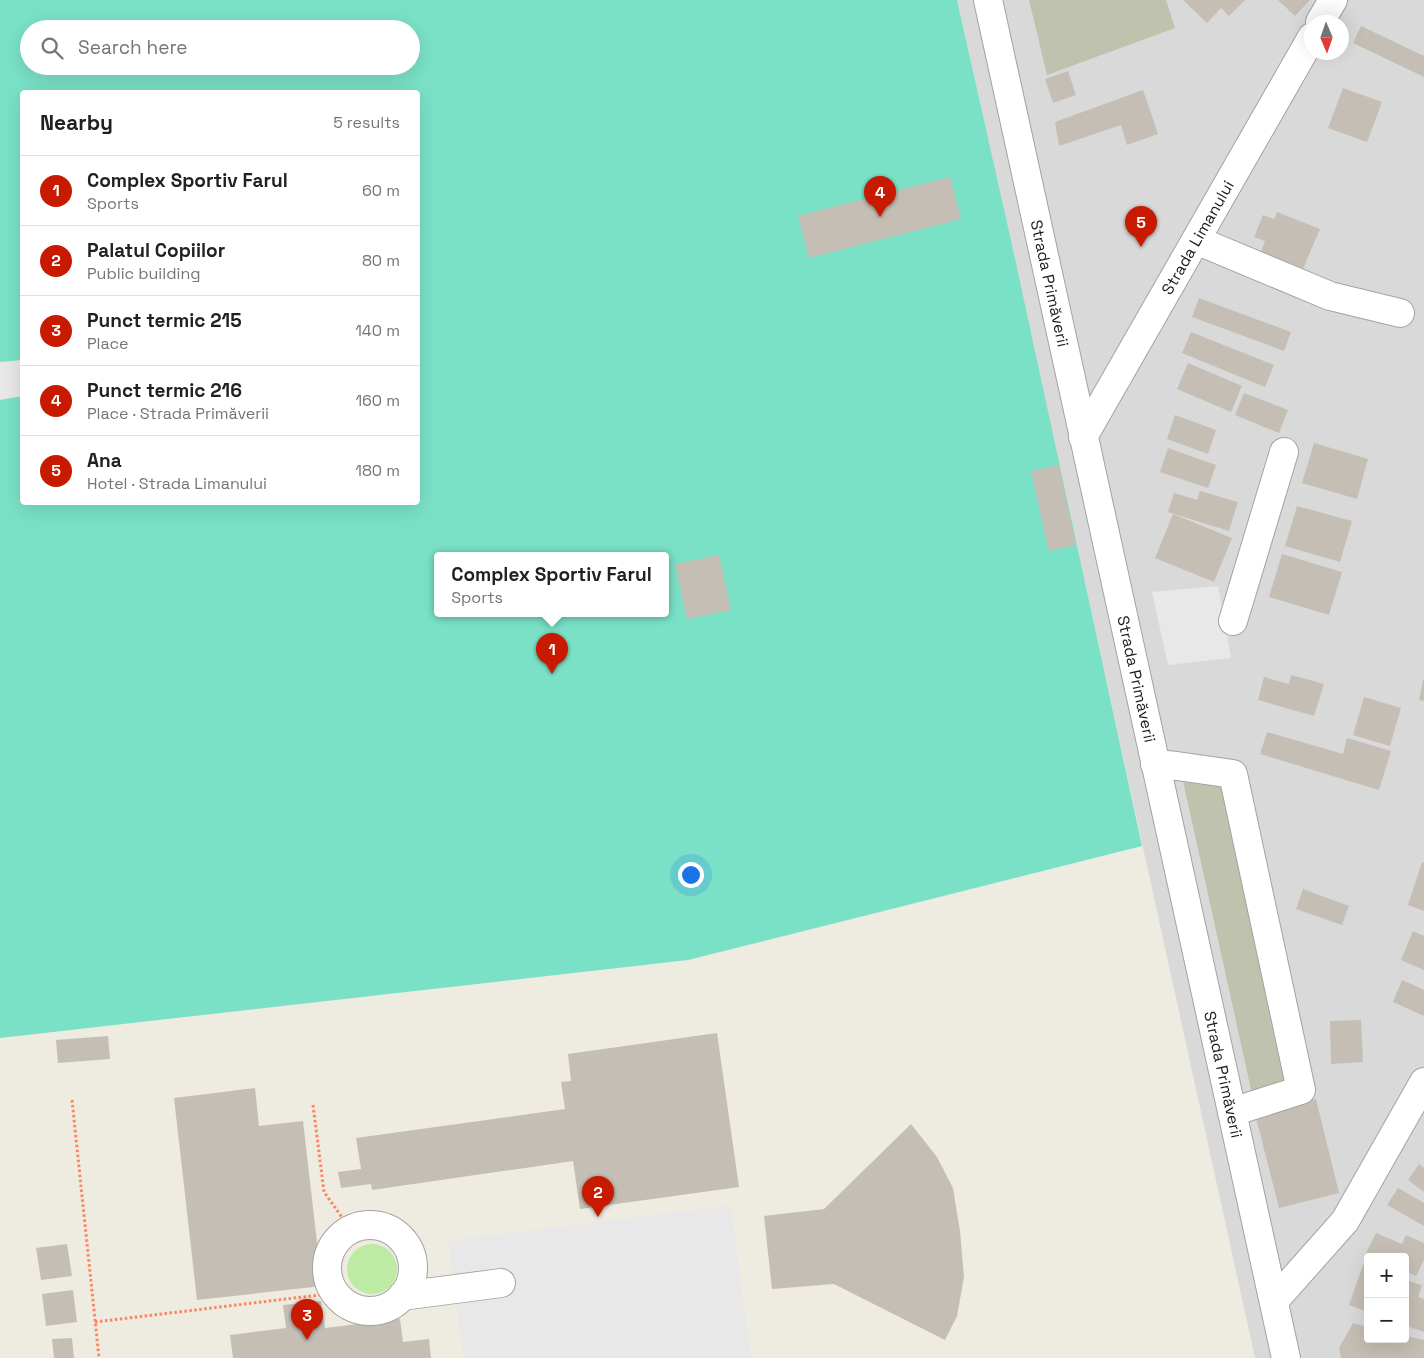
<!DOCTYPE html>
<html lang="en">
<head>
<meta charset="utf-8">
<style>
  body { margin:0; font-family:"Space Grotesk",sans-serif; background:#f6f6f6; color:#202124 }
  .controls { position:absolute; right:15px; bottom:15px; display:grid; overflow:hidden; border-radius:5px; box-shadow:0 5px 20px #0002 }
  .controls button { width:45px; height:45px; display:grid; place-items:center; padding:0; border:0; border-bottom:1px solid #e0e0e0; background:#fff; color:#202124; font:25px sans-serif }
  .compass { position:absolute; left:1304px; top:15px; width:45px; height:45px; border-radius:50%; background:#fff; box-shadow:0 5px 20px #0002; rotate:178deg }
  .you { position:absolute; left:690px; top:874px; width:18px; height:18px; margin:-12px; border:4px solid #fff; border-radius:50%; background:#1a73e8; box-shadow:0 0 0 8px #1a73e833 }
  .badge { display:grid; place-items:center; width:32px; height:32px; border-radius:50%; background:#c71a00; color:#fff; font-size:16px; font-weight:700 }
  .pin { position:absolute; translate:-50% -41px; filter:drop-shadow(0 1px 2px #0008) }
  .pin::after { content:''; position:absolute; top:26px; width:18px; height:15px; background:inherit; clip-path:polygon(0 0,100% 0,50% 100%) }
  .popup { position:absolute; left:434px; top:552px; width:235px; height:65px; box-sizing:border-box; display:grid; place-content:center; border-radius:5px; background:#fff; filter:drop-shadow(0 1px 4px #0005); font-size:16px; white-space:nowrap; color:#757577 }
  .popup b { font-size:19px; color:#202124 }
  .popup::after { content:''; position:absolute; left:50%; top:100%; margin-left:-10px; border:10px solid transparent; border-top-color:#fff }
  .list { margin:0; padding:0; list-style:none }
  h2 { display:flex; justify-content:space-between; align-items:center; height:65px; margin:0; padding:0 20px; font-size:21px }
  h2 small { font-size:16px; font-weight:400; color:#757577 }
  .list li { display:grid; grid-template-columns:32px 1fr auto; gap:15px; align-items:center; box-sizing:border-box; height:70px; padding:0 20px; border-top:1px solid #e0e0e0 }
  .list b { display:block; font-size:19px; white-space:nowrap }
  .list p { margin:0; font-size:16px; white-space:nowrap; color:#757577 }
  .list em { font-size:16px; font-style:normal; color:#757577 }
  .icon { flex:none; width:28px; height:28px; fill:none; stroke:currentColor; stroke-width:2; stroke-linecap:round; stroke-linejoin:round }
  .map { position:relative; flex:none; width:1424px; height:1358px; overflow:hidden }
  .search { position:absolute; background:#fff; box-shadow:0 5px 20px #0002; left:20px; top:20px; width:400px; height:55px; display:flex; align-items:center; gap:12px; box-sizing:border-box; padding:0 18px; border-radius:28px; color:#757577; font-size:19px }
  .panel { position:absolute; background:#fff; box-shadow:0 5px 20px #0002; left:20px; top:90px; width:400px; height:415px; border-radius:5px }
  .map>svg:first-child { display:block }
</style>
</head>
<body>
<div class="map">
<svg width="1424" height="1358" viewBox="0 0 1424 1358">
  <rect width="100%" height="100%" fill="#eeebe1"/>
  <!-- residential -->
  <path fill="#dad9d9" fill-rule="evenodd" d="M957,0H1424V1358H1255ZM1312,22H1342V52H1312ZM1368,1257H1405V1339H1368Z"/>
  <!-- construction -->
  <path fill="#bfc2ac" d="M1029,0H1166L1175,28L1047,75Z
    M1183,781L1222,785L1291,1085L1252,1094Z"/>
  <!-- grass -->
  <path fill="#bdeba3" d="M347 1269a25 25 0 1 1 50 0a25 25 0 1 1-50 0Z"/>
  <!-- pitch -->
  <path fill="#7ae1c7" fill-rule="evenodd" d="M0,0H957L1014,254L1142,846L688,960L0,1038ZM29,29H411V66H29ZM22,92H418V502H22ZM438,555H666V613H438Z"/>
  <!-- parking -->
  <path fill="#e8e8e8" d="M22,360V396L0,400V362Z
    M1218,586L1231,658L1168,665L1152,592Z
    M731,1205L751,1358H463L448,1241Z"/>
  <!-- building -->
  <path fill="#c5beb4" d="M1183,0H1245L1229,16L1221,8L1207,23Z
    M1278,0H1310L1295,16Z
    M1361,26L1424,56V77L1353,43Z
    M1068,71L1076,95L1053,103L1045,79Z
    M1343,88L1382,102L1367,142L1328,128Z
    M1143,90L1158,134L1127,145L1121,125L1059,146L1055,122Z
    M950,177L961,219L809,258L798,216Z
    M1277,212L1320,229L1303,269L1261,252L1265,241L1254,237L1263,215L1274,219Z
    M1199,298L1291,332L1284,351L1192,317Z
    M1191,332L1274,365L1265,387L1182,353Z
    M1188,363L1242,386L1231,412L1177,389Z
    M1244,393L1288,410L1279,433L1235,415Z
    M1175,415L1216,430L1208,454L1167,439Z
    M1314,443L1368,459L1357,499L1302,483Z
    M1168,448L1216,465L1208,488L1160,472Z
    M1059,465L1076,545L1049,551L1031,471Z
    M1200,491L1238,502L1229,531L1168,512L1174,493L1197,500Z
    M1297,506L1352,521L1340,562L1285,546Z
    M1173,514L1232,538L1214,582L1155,558Z
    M1282,554L1342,572L1329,615L1269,597Z
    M719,555L731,610L687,619L675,564Z
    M1291,675L1324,684L1314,716L1258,700L1264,677L1289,684Z
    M1423,680H1424V701L1419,700Z
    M1364,697L1401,708L1390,746L1353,735Z
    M1267,732L1343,754L1347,738L1391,751L1379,790L1260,754Z
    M1422,862L1424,863V911L1408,905Z
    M1303,889L1349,906L1342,925L1296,909Z
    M1413,931L1424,936V970L1401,960Z
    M1402,980L1424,990V1016L1393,1002Z
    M1361,1020L1363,1062L1331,1064L1330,1021Z
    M717,1033L739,1187L580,1209L573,1161L372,1190L371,1184L341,1188L338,1172L361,1169L356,1138L565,1109L561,1082L571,1081L568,1054Z
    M108,1036L110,1059L58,1063L56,1040Z
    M255,1088L259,1126L303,1121L322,1286L197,1300L174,1098Z
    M1316,1099L1339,1193L1279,1208L1255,1114Z
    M911,1124L937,1157L953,1188L960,1231L964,1277L957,1316L945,1340L834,1284L772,1289L764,1216L824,1209Z
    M1419,1164L1424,1168V1192L1408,1180Z
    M1398,1188L1424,1203V1226L1387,1205Z
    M1376,1233L1402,1244L1406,1235L1424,1243V1260L1416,1276L1405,1271V1257H1374L1366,1253Z
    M67,1244L72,1276L41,1280L36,1248Z
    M1363,1265L1368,1266V1312L1349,1305Z
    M1405,1280L1422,1285L1418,1297L1424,1299V1332L1405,1325Z
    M73,1290L77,1322L46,1326L42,1294Z
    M321,1301L325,1328L400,1319L403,1342L429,1339L431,1358H233L230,1335L286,1328L283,1305Z
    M1353,1323L1368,1327V1339H1405V1336L1424,1340V1358H1341L1339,1348Z
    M72,1338L74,1358H54L52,1339Z"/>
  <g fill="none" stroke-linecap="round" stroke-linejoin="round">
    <!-- minor casing -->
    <g stroke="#a3a3a3" stroke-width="30">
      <g id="minor">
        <path id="s1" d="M988,0L1286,1358"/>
        <path d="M1320,22L1333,0"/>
        <path d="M1196,240L1330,296L1400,313"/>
        <path id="s2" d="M1083,437L1312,37"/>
        <path d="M1233,621L1284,452"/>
        <path d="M1155,764L1177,766L1233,774L1301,1090L1232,1112"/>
        <circle cx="370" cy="1268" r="43"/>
        <path d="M402,1296L501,1283"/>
        <path d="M1274,1301L1345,1221L1424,1082"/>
      </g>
    </g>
    <!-- path -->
    <path stroke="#ff8560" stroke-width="3" stroke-dasharray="2.5 2.5" stroke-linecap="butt" d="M72,1100L99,1358
      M313,1105L324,1192L351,1230
      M95,1322L336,1293"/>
    <!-- minor -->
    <use href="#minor" stroke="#fff" stroke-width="28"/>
  </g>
  <g text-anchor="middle" stroke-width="4" stroke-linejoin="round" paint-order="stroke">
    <!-- street labels -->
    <g font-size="16" fill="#1c1c1c" stroke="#fff">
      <text dy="6" stroke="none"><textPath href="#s2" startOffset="230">Strada Limanului</textPath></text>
      <text dy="6" stroke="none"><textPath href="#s1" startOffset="290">Strada Primăverii</textPath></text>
      <text dy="6" stroke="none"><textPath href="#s1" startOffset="695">Strada Primăverii</textPath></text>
      <text dy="6" stroke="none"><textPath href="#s1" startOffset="1100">Strada Primăverii</textPath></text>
    </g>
  </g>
</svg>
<div class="controls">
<button>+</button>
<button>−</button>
</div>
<svg class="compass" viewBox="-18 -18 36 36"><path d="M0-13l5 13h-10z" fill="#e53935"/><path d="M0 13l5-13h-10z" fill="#757577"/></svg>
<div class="you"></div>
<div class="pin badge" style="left:552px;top:674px">1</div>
<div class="popup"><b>Complex Sportiv Farul</b>Sports</div>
<div class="pin badge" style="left:598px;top:1217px">2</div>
<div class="pin badge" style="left:307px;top:1340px">3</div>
<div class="pin badge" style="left:880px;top:217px">4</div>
<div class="pin badge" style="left:1141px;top:247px">5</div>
<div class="search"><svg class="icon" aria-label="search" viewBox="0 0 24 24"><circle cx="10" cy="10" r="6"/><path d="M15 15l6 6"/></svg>Search here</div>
<section class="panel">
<h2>Nearby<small>5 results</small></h2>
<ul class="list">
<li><span class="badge">1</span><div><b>Complex Sportiv Farul</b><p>Sports</p></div><em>60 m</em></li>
<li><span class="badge">2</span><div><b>Palatul Copiilor</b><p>Public building</p></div><em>80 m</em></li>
<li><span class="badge">3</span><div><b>Punct termic 215</b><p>Place</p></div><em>140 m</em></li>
<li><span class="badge">4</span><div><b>Punct termic 216</b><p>Place · Strada Primăverii</p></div><em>160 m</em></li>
<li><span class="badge">5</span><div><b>Ana</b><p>Hotel · Strada Limanului</p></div><em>180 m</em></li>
</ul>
</section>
</div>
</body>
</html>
